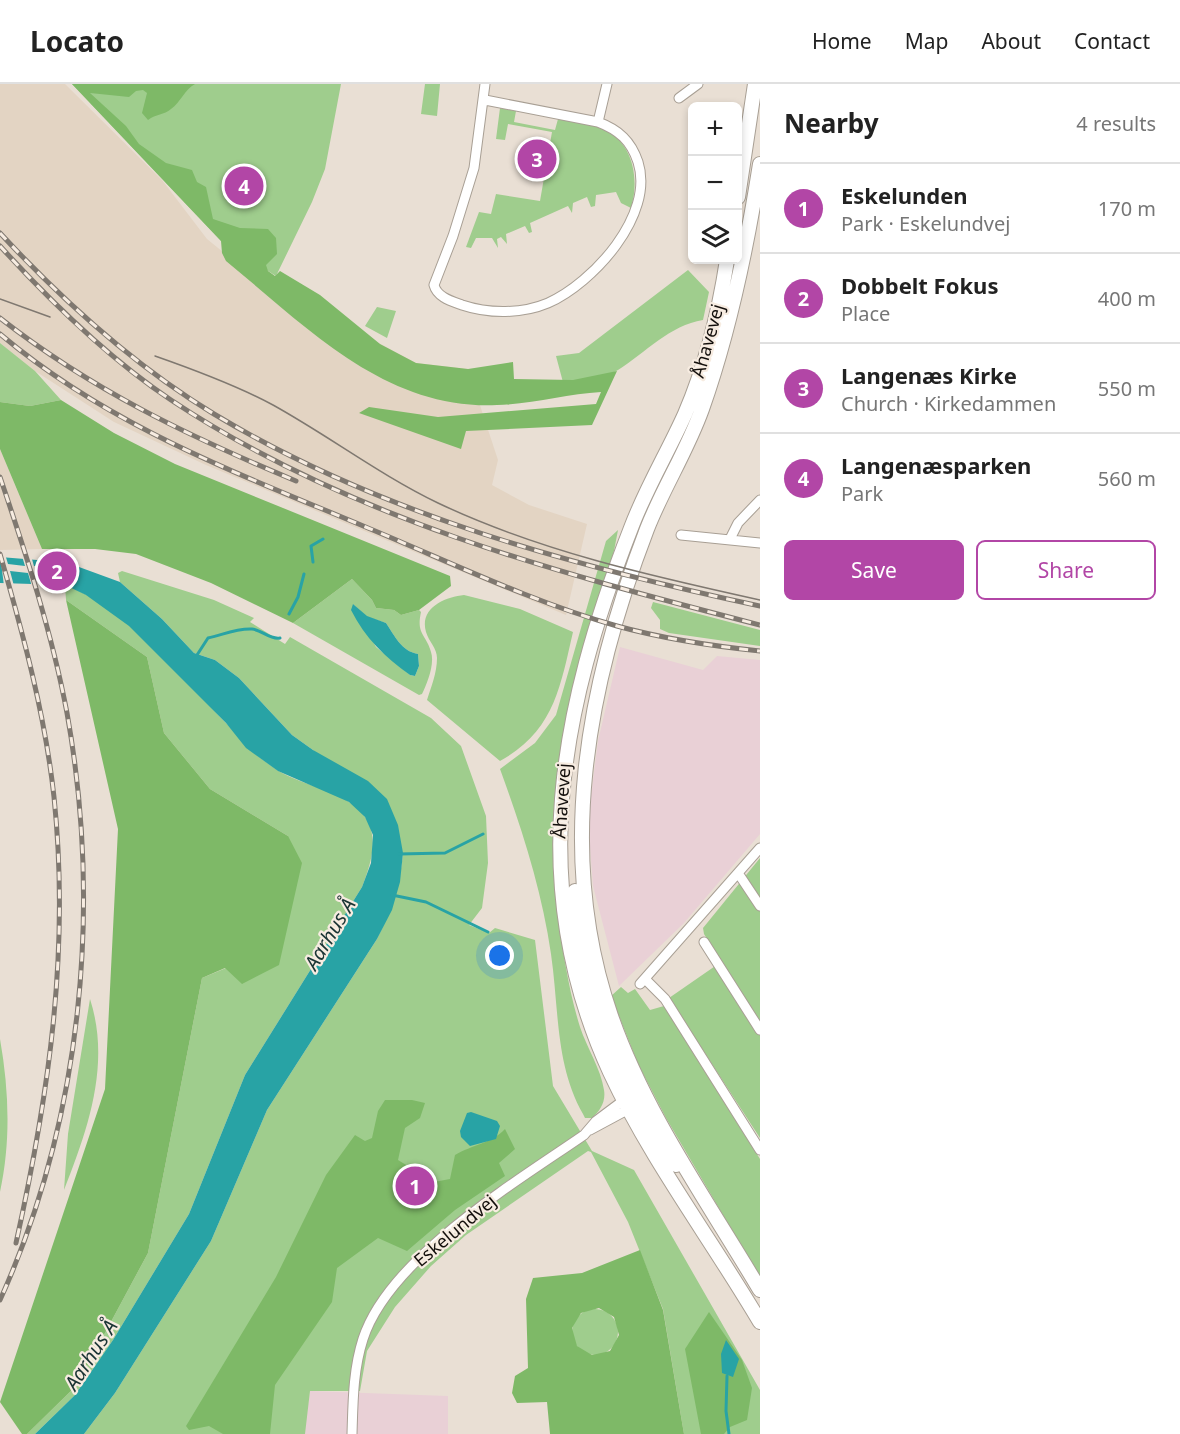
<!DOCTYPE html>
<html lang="en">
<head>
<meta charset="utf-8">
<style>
  body { margin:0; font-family:"Noto Sans",sans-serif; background:#f6f6f6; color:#222 }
  .controls { position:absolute; right:18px; top:18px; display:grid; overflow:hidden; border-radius:9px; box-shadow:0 3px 9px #0003 }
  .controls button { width:54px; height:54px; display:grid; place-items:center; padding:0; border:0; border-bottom:2px solid #e0e0e0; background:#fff; color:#222; font:30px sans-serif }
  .you { position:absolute; left:500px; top:872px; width:21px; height:21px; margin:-15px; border:4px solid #fff; border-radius:50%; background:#1a73e8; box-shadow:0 0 0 9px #1a73e833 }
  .badge { display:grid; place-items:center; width:39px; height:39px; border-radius:50%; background:#b246a6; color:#fff; font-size:20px; font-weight:700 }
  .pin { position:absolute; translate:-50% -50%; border:3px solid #fff; box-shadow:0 2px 6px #0006 }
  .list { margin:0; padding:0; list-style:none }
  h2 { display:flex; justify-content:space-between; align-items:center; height:78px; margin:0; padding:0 24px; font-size:26px }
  h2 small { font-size:20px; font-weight:400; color:#767676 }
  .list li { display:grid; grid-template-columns:39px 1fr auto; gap:18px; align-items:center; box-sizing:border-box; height:90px; padding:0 24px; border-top:2px solid #e0e0e0 }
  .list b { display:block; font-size:22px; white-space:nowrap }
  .list p { margin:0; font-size:20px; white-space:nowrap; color:#767676 }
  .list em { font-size:20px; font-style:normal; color:#767676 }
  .actions { display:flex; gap:12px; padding:18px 24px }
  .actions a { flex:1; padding:14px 0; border:2px solid #b246a6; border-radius:9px; text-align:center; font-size:21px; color:#b246a6 }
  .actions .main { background:#b246a6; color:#fff }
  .icon { flex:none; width:33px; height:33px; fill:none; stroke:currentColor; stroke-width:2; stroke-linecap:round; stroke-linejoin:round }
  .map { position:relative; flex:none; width:760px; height:1350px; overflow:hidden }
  header { display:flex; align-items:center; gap:36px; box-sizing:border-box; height:84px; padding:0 30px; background:#fff; border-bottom:2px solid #e0e0e0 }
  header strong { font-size:28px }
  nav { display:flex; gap:33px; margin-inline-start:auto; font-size:21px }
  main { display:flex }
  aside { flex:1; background:#fff }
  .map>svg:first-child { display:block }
</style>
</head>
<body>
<header>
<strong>Locato</strong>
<nav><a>Home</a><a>Map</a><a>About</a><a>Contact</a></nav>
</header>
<main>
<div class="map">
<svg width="760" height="1350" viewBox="0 0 760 1350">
  <rect width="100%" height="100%" fill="#e9dfd4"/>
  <!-- built -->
  <path fill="#e3d4c3" d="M0,0H65L162,96L207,155L249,189L416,279L468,285L498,376L492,401L529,421L587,440L566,531L206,381L114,338L35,287L0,259Z
    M0,365L42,465L0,466Z"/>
  <!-- industrial -->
  <path fill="#e9d0d6" d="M620,563L703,586L717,572L760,576V750L684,839L619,902L593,802L589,751L590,720L598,657Z
    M310,1307L448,1312V1350H304Z"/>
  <!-- green -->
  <path fill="#9fcd8d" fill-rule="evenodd" d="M72,0H341L325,85L312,118L276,192L221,157Z
    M425,0H440L437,32L421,30Z
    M500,24L516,27L514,38L555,46L558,35C572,38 587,39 600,44C633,55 640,95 631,124L621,119L616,108L596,111L595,122L591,123L587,113L573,119L572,129L568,122L530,139L532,148L529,149L525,142L506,150L507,160L501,153L497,155L498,164L492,154H476L471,164L466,163L479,128L491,130L496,110L540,117L552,48L508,40L505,56L496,55Z
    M688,186L709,208L703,236C670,241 645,269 618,286C604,295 581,297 564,302L556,272L579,269Z
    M377,223L396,227L387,254L365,242Z
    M0,259L35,287L61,316L30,322L0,318Z
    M618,446L614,467C575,592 541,698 558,832C563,868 569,908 580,943C587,964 601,985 604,1006C606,1018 600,1027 592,1034H585L583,1030C555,981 559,924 551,870C542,807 522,745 500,685L535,659L556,631L606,457Z
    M122,487L214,516L254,534L250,538L285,560L290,553L431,634L461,662L486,732L488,779L482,824L469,841L489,849L495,844L535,856L553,1002L592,1067L634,1086L760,1306V1350H684L663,1225L628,1138L591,1068L588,1067L466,1151L431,1182L395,1223L367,1267L360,1307H310L305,1350H84L115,1309L211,1157L267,1026L377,855C392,826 400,801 403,769L313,666L292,651L239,594L215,576L194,569L162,535L120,498L118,489Z
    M352,495L372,516L376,524L394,526L401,531L419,526L421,528C416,551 426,550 431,568C435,580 427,600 422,610L419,611L293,539ZM353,520L367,533L386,539C395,552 401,567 418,570L419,582L415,592L410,591L376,563Z
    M65,501C121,521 183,593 224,637C236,649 245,662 259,673C265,677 271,682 277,686C304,703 346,706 365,733C380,754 370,782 362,803L245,991L189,1130L113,1256L75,1311L35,1350H27L77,1301L148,1169L202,894L226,884L288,752L210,705L164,649L147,573L66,516Z
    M464,511L520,525L573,548C560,604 554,647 500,677L427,616C431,603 437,589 437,574C437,564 429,558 426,548C419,524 445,513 464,511Z
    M653,518L760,546V562L669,549L660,545V536L651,524Z
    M760,774V1054L669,914L721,878L704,850L703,844Z
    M621,903L628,909L635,905L650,926L664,922L760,1075V1194L666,1034L638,980L611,912Z
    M90,915C111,980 88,1045 64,1106L68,1050Z
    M0,955C9,1006 11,1057 0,1108Z
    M572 1248a23 23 0 1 1 46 0a23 23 0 1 1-46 0Z"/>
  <!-- forest -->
  <path fill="#7eb967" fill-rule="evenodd" d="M72,0H195C184,6 181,18 171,25C164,31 156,30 148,36L142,29L147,9L143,6L136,7L129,13L90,9L126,42L139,60L166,79L192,86L197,98L206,103L213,135L240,144L268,145L276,154L277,170L266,181L268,187L275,192L280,187L320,211L380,260L416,279L468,285L513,278L514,295L573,296L617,287L592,341L466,347L461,365L359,329L369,323L438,333L596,320L601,308C567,310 532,320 497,321C385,326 307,243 226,177L222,169L221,157Z
    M61,316L114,349L175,380L450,492L451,502L419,526L401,531L394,526L376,524L372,516L352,495L293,539L211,499L136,470L95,465H42L0,365V318L30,322Z
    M66,516L147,573L164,649L210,705L288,752L302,779L279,881L242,900L225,884L202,894L148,1169L77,1301L27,1350H22L0,1318L105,1005L118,745Z
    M385,1016H412L425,1019L420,1034L405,1044L398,1076L434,1098L450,1095L455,1071C472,1061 492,1059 505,1045L515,1065L499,1079L505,1092L455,1126L407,1167L378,1154L337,1184L332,1218L275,1301L270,1350H223L209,1342L189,1346L186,1342L276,1193L326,1091L355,1051L365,1057L372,1054L378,1027Z
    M640,1166L663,1226L684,1350H550L547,1318L517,1319L512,1309L515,1292L528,1284L526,1215L533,1194L582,1189ZM599,1224L614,1233L619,1251L610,1267L592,1271L577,1262L572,1244L581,1229Z
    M709,1228L742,1276L752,1304L747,1336L730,1343L724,1350H701L685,1265Z"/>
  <!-- water -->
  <path fill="#28a3a5" d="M0,473L37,476L79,483L120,498L162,535L194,569L215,576L239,594L292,651L313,666L368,697L387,715L398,741L403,769L400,798L392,826L377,855L267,1026L211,1157L115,1309L84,1350H35L75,1311L113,1256L189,1130L245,991L362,803L371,779L373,751L365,733L349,718L278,687L246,664L226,639L129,542L86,511L65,501L0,499Z
    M353,520L367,532L386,539C395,552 401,567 418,570L419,582L415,592L410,591C385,573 365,554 351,526Z
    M471,1028L497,1037L500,1042L496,1055L470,1062L461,1053L460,1047L467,1029Z
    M726,1256L739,1275L733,1293L722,1289L721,1270Z"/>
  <!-- pier -->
  <path fill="#e9dfd4" d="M0,470H5L8,480L25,482L22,472H31L34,482L45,483L54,476L61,478L54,488L60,504L52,503L47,493L37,490L40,503H32L28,489L10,487L14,502H4Z"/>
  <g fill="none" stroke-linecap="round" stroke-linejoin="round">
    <!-- stream -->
    <path stroke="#28a3a5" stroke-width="3" d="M313,478L311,462L323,455
      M289,530L298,513L304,490
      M197,571L208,554C222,551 237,544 252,545C262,546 270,556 280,554
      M399,770L445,769L483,750
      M392,811L426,818L488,848
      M727,1292L726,1327L729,1350"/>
    <!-- street casing -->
    <g stroke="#a89f94" stroke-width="11">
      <path id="street" d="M679,14L698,0
        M485,16L598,38C619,46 631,57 638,78C655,131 593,199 548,219C522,230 489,230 462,221C451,217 437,213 434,201L453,152L474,84L485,0
        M598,38L607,0
        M681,451L760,459
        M730,455L738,439L760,416
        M738,789L760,822
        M704,858L760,946
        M645,895L665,915L760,1066
        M640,900L760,764
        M590,1046L629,1025
        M352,1350C353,1318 353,1286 363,1255C389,1174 516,1098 584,1051L596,1037L624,1016"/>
    </g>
    <!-- secondary casing -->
    <g stroke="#a89f94" stroke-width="16">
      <path id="secondary" d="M760,80C747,163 730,246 702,325C687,367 663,404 647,445C587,601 555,771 611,932C645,1030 708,1118 760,1206
        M738,113L755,0
        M727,176C719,228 706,281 685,330C668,368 646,404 631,444C560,626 525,803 610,988C651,1076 711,1155 760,1238
        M575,807C578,877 600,943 631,1005L633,1017L629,1025
        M625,1016L637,1020L676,1081"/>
    </g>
    <!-- street -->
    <use href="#street" stroke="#fff" stroke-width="9"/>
    <!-- secondary -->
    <use href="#secondary" stroke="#fff" stroke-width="14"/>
    <!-- tram -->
    <path stroke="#7f7870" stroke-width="1.5" d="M0,215L50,233
      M155,272C195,286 236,301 273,321C329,352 380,391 438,419C539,467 651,492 760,516"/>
    <!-- rail casing -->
    <g stroke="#7f7870" stroke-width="5">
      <path id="rail" d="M0,149C63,217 135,282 214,330C380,430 572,482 760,522
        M0,162C51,218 108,274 171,316C350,435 555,488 760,541
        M0,234C92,306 188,352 296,397
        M0,250C112,344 235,388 368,444C450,478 532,518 617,542C664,555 712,562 760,567
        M0,393C26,470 52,549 67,629C102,824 82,1035 0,1216
        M0,470C23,550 45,630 54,713C70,866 49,1010 16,1159"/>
    </g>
    <!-- rail -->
    <use href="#rail" stroke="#f7ece1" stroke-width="3" stroke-dasharray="9" stroke-linecap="butt"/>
  </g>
  <g text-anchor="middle" stroke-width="4.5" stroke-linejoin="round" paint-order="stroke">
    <!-- street labels -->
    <g font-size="18" fill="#130f0c" stroke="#f7ece1">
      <text transform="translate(708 257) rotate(-74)" y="6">Åhavevej</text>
      <text transform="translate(562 717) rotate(-86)" y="6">Åhavevej</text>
      <text transform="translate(455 1147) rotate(-40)" y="6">Eskelundvej</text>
    </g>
    <!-- water labels -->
    <g font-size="20" font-style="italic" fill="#1a3434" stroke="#f7ece1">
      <text transform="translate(330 850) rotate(-59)" y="7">Aarhus Å</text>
      <text transform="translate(91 1271) rotate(-57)" y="7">Aarhus Å</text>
    </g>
  </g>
</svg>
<div class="controls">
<button>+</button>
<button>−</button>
<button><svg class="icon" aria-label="layers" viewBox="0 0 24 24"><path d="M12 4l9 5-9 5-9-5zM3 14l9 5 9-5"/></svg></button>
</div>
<div class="you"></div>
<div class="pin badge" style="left:415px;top:1102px">1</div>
<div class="pin badge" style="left:57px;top:487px">2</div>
<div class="pin badge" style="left:537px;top:75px">3</div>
<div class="pin badge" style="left:244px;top:102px">4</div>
</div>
<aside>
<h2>Nearby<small>4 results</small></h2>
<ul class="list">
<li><span class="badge">1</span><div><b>Eskelunden</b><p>Park · Eskelundvej</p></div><em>170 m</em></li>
<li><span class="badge">2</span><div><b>Dobbelt Fokus</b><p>Place</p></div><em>400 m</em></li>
<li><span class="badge">3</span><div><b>Langenæs Kirke</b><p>Church · Kirkedammen</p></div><em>550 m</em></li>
<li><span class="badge">4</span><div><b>Langenæsparken</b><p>Park</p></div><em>560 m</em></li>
</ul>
<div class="actions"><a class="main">Save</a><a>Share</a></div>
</aside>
</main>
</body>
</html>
